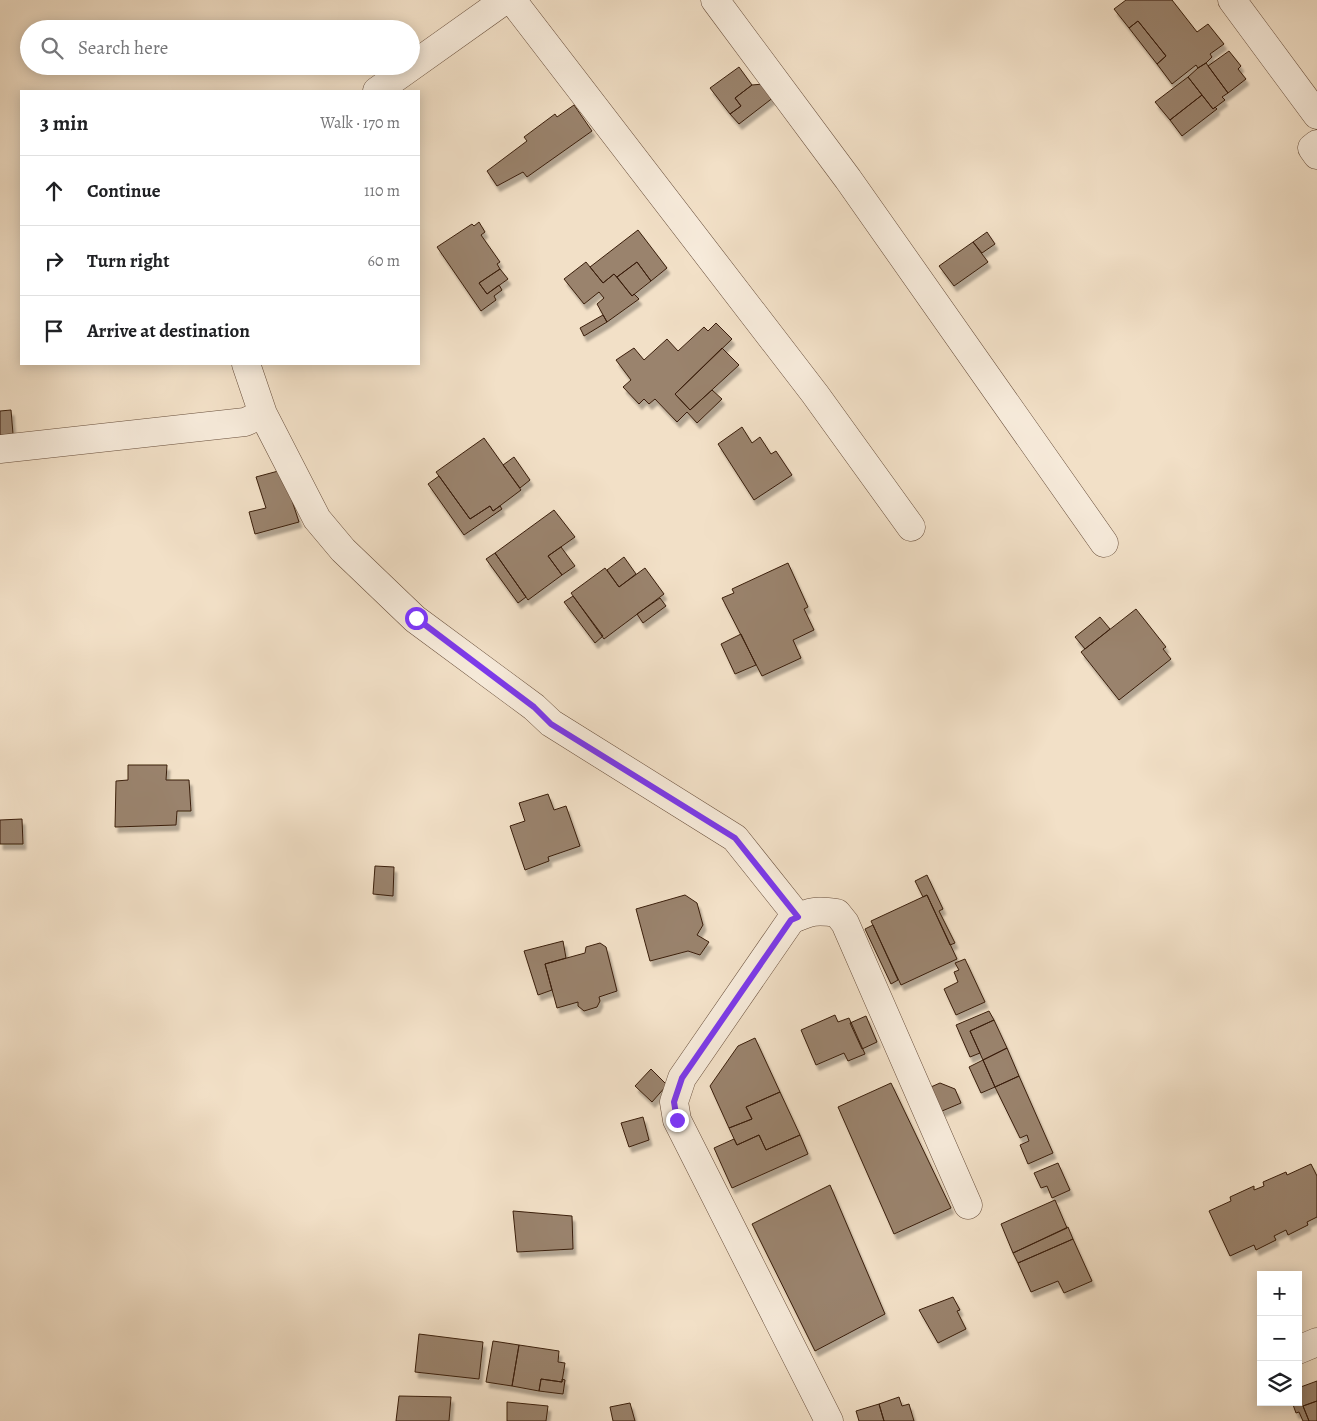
<!DOCTYPE html>
<html lang="en">
<head>
<meta charset="utf-8">
<style>
  body { margin:0; font-family:Alegreya,serif; background:#f2f2f2; color:#202124 }
  .controls { position:absolute; right:15px; bottom:15px; display:grid; overflow:hidden; border-radius:0px; box-shadow:0 2px 12px #0003 }
  .controls button { width:45px; height:45px; display:grid; place-items:center; padding:0; border:0; border-bottom:1px solid #e0e0e0; background:#fff; color:#202124; font:25px sans-serif }
  .stop { position:absolute; width:15px; height:15px; margin:-11px; border:4px solid #7c3aed; border-radius:50%; background:#fff }
  .stop.end { background:#7c3aed; border-color:#fff; box-shadow:0 1px 5px #0008 }
  .list { margin:0; padding:0; list-style:none }
  h2 { display:flex; justify-content:space-between; align-items:center; height:65px; margin:0; padding:0 20px; font-size:21px }
  h2 small { font-size:16px; font-weight:400; color:#757577 }
  .list li { display:grid; grid-template-columns:32px 1fr auto; gap:15px; align-items:center; box-sizing:border-box; height:70px; padding:0 20px; border-top:1px solid #e0e0e0 }
  .list b { display:block; font-size:19px; white-space:nowrap }
  .list em { font-size:16px; font-style:normal; color:#757577 }
  .icon { flex:none; width:28px; height:28px; fill:none; stroke:currentColor; stroke-width:2; stroke-linecap:round; stroke-linejoin:round }
  .map { position:relative; flex:none; width:1317px; height:1421px; overflow:hidden }
  .search { position:absolute; background:#fff; box-shadow:0 2px 12px #0003; left:20px; top:20px; width:400px; height:55px; display:flex; align-items:center; gap:12px; box-sizing:border-box; padding:0 18px; border-radius:28px; color:#757577; font-size:19px }
  .panel { position:absolute; background:#fff; box-shadow:0 2px 12px #0003; left:20px; top:90px; width:400px; height:275px; border-radius:0px }
  .map>svg:first-child { display:block }
</style>
</head>
<body>
<div class="map">
<svg width="1317" height="1421" viewBox="0 0 1317 1421">
  <defs>
    <filter id="shadow"><feDropShadow dx="3" dy="5.5" stdDeviation="1" flood-color="#0004"/></filter>
  </defs>
  <rect width="100%" height="100%" fill="#f2e0c7"/>
  <filter id="stains"><feTurbulence type="fractalNoise" baseFrequency=".004" numOctaves="4"/><feColorMatrix values="0 0 0 0 .2 0 0 0 0 .09 0 0 0 0 .02 0 0 0 .5 -.17"/></filter>
  <radialGradient id="worn" r=".72"><stop offset=".6" stop-color="#630" stop-opacity="0"/><stop offset="1" stop-color="#630" stop-opacity=".3"/></radialGradient>
  <!-- building -->
  <path fill="#9a836d" stroke="#3a1e0c" filter="url(#shadow)" d="M1126,0H1172L1197,32L1208,24L1224,44L1210,54L1212,57L1206,63L1198,68L1196,65L1172,84L1157,64L1166,56L1138,21L1129,28L1114,9Z
    M1138,21L1166,56L1157,64L1129,28Z
    M1229,51L1241,66L1238,69L1246,79L1228,93L1208,66Z
    M1206,63L1228,93L1222,97L1225,100L1213,109L1188,77L1198,68Z
    M739,67L752,85L735,98L741,106L730,114L710,88Z
    M1188,77L1202,95L1170,120L1155,102Z
    M763,84L774,97L739,124L730,114L741,106L735,98L752,85Z
    M1202,95L1213,109L1215,107L1217,109L1182,136L1170,120Z
    M574,105L592,131L527,177L523,172L497,186L487,171L527,141L524,137L555,114L557,117Z
    M479,222L485,232L481,235L500,262L497,264L500,269L479,283L487,294L499,285L502,290L494,296L496,300L481,311L437,247L472,224L474,226Z
    M638,230L667,268L651,281L637,262L617,277L614,274L603,283L590,267Z
    M987,232L995,244L982,253L973,242Z
    M973,242L988,262L954,286L939,266Z
    M586,262L603,283L614,274L632,296L634,294L639,299L607,322L597,304L604,298L599,292L584,304L564,279Z
    M637,262L651,281L632,296L617,277Z
    M500,269L508,279L487,294L479,283Z
    M603,315L607,322L584,336L580,328Z
    M716,323L732,339L675,394L690,410L712,390L722,399L697,423L687,412L677,422L655,399L649,404L644,399L639,404L623,387L631,380L616,360L634,348L644,360L667,339L678,351L704,327L708,331Z
    M722,348L739,365L690,410L675,394Z
    M11,410L13,434L0,435V411Z
    M742,427L752,443L760,437L771,454L776,451L792,475L754,500L718,444Z
    M484,438L521,490L493,511L490,506L470,519L436,472Z
    M514,457L530,480L520,488L503,465Z
    M282,470L299,522L255,534L249,512L266,508L256,477Z
    M439,476L470,519L490,506L493,511L500,506L502,509L464,535L428,484Z
    M554,510L575,537L548,556L562,575L528,600L495,553Z
    M561,547L575,566L562,575L548,556Z
    M495,553L526,597L518,603L486,559Z
    M624,557L636,574L619,587L607,570Z
    M788,563L808,607L804,609L814,630L793,640L801,658L762,676L722,598L734,593L732,589Z
    M605,568L619,587L645,568L664,594L604,639L571,593Z
    M573,596L603,636L595,643L564,602Z
    M660,598L666,606L643,623L637,614Z
    M1136,609L1166,647L1163,649L1171,659L1119,700L1081,652Z
    M1100,617L1110,629L1085,649L1075,637Z
    M741,634L756,665L735,674L721,644Z
    M128,765H167L166,780H189L191,811H177L176,825L115,827L116,781L128,780Z
    M548,794L554,810L566,806L580,846L548,857L549,861L525,870L510,826L525,821L519,803Z
    M22,819L23,844H0V820Z
    M375,866L394,867L393,896L373,894Z
    M927,875L943,909L939,911L955,943L950,945L927,895L923,897L915,881Z
    M685,895L697,903L703,925L697,935L709,942L700,955L688,951L650,961L636,909Z
    M927,895L957,959L901,985L871,921Z
    M873,925L898,980L891,984L865,929Z
    M563,941L566,958L545,964L552,990L538,995L524,951Z
    M600,943L606,947L617,991L599,997L600,1001L597,1007L584,1011L578,1006V1002L557,1008L545,964L585,953L586,947Z
    M965,959L985,1002L956,1015L944,989L958,982L954,972L959,970L955,963Z
    M989,1011L994,1020L970,1031L980,1053L970,1057L956,1025Z
    M835,1015L838,1022L849,1018L865,1054L848,1061L844,1053L816,1065L801,1030Z
    M866,1016L877,1042L862,1049L850,1023Z
    M994,1020L1007,1048L983,1060L970,1031Z
    M755,1038L780,1092L746,1107L752,1119L729,1128L710,1086L738,1046Z
    M1007,1048L1019,1076L995,1087L983,1060Z
    M983,1060L995,1087L981,1093L969,1067Z
    M651,1069L667,1085L652,1102L635,1086Z
    M1019,1076L1053,1153L1028,1164L1020,1145L1029,1141L1027,1135L1020,1138L995,1087Z
    M891,1083L951,1208L894,1234L838,1107Z
    M940,1083L955,1089L961,1103L935,1114L924,1090Z
    M780,1092L800,1135L766,1150L759,1135L737,1145L729,1128L752,1119L746,1107Z
    M643,1117L649,1140L629,1147L621,1123Z
    M759,1135L766,1150L800,1135L808,1154L732,1188L714,1148L734,1139L737,1145Z
    M1058,1163L1070,1190L1052,1198L1047,1186L1041,1188L1034,1173Z
    M1311,1164L1317,1176V1217L1307,1222L1308,1225L1288,1235L1286,1230L1274,1236L1276,1240L1256,1250L1254,1245L1230,1256L1209,1211L1231,1201L1230,1197L1254,1186V1190L1264,1186L1263,1182L1286,1172L1287,1175Z
    M830,1185L885,1314L815,1351L752,1224Z
    M1055,1200L1067,1228L1013,1253L1001,1224Z
    M513,1211L572,1216L573,1249L517,1252Z
    M1068,1227L1073,1239L1018,1263L1013,1253Z
    M1073,1239L1092,1281L1064,1293L1058,1281L1031,1292L1018,1263Z
    M953,1297L960,1310L957,1311L966,1329L938,1343L919,1310Z
    M419,1334L483,1342L479,1379L415,1372Z
    M493,1341L519,1345L512,1386L486,1382Z
    M519,1345L559,1351L558,1362L565,1363L562,1382L541,1379L539,1391L512,1386Z
    M541,1379L562,1382V1379L565,1380L563,1394L539,1391Z
    M1317,1381V1401L1303,1406L1309,1421H1303L1299,1412L1296,1413L1292,1402H1298V1388Z
    M399,1396L451,1397L449,1421H396Z
    M899,1397L902,1406L909,1404L914,1421H884L879,1404Z
    M1317,1401V1421H1309L1303,1406Z
    M507,1402L548,1406L546,1421H507Z
    M630,1403L635,1421H613L610,1407Z
    M879,1404L884,1421H859L856,1411Z"/>
  <g fill="none" stroke-linecap="round" stroke-linejoin="round">
    <!-- minor casing -->
    <g stroke="#684e3b" stroke-width="29">
      <path id="minor" d="M512,0L815,394L911,527
        M715,0L848,179L1104,543
        M1232,0L1317,115
        M377,91L505,0
        M1317,144L1312,148L1317,155
        M246,364L263,414L317,519L343,550L415,619L534,707L551,723L735,838L798,917
        M0,449L245,422L263,414
        M1298,1350L1317,1342
        M829,1421L677,1120L674,1102L682,1078L791,920C811,911 816,910 837,913L845,923L968,1205"/>
    </g>
    <!-- minor -->
    <use href="#minor" stroke="#f7ebdb" stroke-width="28"/>
  </g>
  <g fill="none" stroke-linecap="round" stroke-linejoin="round">
    <!-- route -->
    <path stroke="#7c3aed" stroke-width="6" d="M416,618L534,707L551,724L735,838L798,917L791,920L682,1078L674,1102L677,1120"/>
  </g>
  <rect width="100%" height="100%" filter="url(#stains)"/>
  <rect width="100%" height="100%" fill="url(#worn)"/>
</svg>
<div class="controls">
<button>+</button>
<button>−</button>
<button><svg class="icon" aria-label="layers" viewBox="0 0 24 24"><path d="M12 4l9 5-9 5-9-5zM3 14l9 5 9-5"/></svg></button>
</div>
<div class="stop" style="left:416px;top:618px"></div>
<div class="stop end" style="left:677px;top:1120px"></div>
<div class="search"><svg class="icon" aria-label="search" viewBox="0 0 24 24"><circle cx="10" cy="10" r="6"/><path d="M15 15l6 6"/></svg>Search here</div>
<section class="panel">
<h2>3 min<small>Walk · 170 m</small></h2>
<ul class="list">
<li><svg class="icon" aria-label="ahead" viewBox="0 0 24 24"><path d="M12 20V5M6 11l6-6 6 6"/></svg><div><b>Continue</b></div><em>110 m</em></li>
<li><svg class="icon" aria-label="right" viewBox="0 0 24 24"><path d="M7 20v-9h11M14 6l5 5-5 5"/></svg><div><b>Turn right</b></div><em>60 m</em></li>
<li><svg class="icon" aria-label="arrive" viewBox="0 0 24 24"><path d="M6 21V4h12l-3 4 3 4H6"/></svg><div><b>Arrive at destination</b></div></li>
</ul>
</section>
</div>
</body>
</html>
